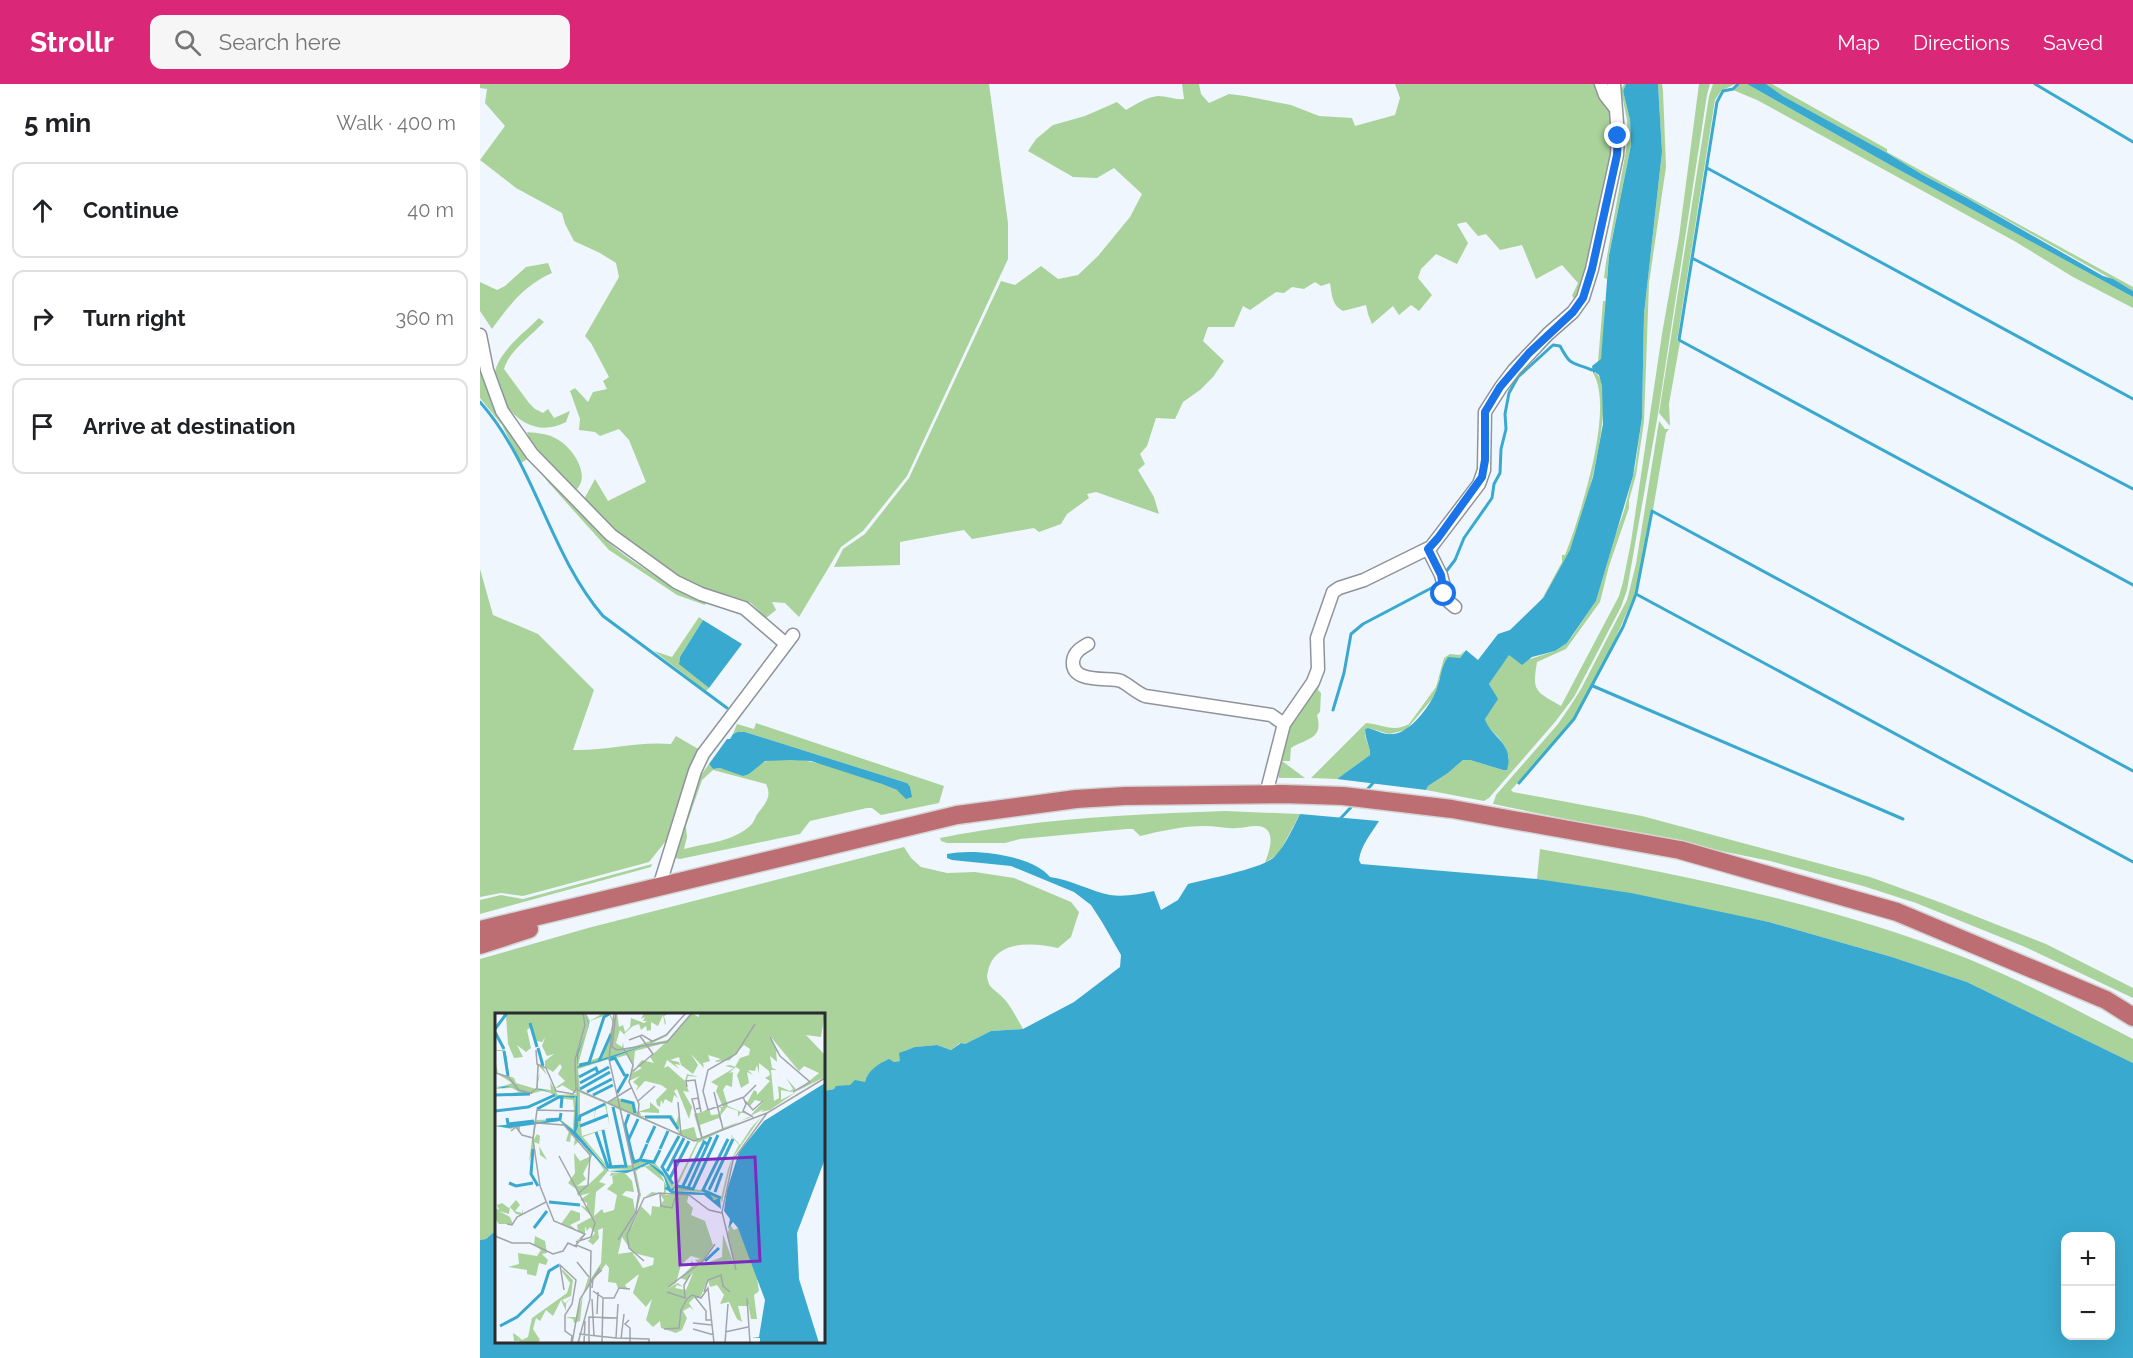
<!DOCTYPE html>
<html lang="en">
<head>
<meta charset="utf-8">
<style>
  body { margin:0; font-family:Raleway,sans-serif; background:#f6f6f6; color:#202124 }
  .controls { position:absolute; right:18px; bottom:18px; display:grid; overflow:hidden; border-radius:12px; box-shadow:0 6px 24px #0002 }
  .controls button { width:54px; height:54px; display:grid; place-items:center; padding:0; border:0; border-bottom:2px solid #e0e0e0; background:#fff; color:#202124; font:30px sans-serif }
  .stop { position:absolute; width:18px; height:18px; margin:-14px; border:4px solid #1a73e8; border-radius:50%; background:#fff }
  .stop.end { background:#1a73e8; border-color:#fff; box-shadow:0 2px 6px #0008 }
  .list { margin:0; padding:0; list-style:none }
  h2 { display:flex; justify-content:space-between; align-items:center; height:78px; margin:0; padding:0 24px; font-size:26px }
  h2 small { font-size:20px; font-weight:400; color:#757577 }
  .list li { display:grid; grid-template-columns:39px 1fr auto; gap:18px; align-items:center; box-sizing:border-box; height:96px; margin:0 12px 12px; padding:0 12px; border:2px solid #e0e0e0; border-radius:12px }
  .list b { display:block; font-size:22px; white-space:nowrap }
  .list em { font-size:20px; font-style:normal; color:#757577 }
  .icon { flex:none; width:33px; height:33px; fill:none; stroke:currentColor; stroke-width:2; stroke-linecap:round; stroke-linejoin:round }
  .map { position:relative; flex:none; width:1653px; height:1274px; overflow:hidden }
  header { display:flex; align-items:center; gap:36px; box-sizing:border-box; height:84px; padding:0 30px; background:#db2777; color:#fff }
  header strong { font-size:28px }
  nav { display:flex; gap:33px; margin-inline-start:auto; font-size:21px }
  .search { width:420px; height:54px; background:#f6f6f6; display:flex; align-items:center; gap:15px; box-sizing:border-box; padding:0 21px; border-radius:12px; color:#757577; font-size:22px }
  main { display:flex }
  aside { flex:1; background:#fff }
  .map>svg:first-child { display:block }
</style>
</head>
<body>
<header>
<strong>Strollr</strong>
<div class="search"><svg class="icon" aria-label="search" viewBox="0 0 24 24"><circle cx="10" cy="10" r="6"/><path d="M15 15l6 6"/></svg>Search here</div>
<nav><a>Map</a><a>Directions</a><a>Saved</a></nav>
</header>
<main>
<aside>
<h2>5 min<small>Walk · 400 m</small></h2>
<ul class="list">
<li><svg class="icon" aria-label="ahead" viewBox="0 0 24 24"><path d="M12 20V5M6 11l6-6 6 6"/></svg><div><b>Continue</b></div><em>40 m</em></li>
<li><svg class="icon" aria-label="right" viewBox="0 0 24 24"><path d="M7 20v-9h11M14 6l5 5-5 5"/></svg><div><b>Turn right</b></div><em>360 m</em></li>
<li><svg class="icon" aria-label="arrive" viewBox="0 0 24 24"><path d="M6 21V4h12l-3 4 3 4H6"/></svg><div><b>Arrive at destination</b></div></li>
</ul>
</aside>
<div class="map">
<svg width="1653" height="1274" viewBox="0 0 1653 1274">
  <rect width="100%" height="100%" fill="#f0f6fe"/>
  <!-- green -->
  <path fill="#a9d39b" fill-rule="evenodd" d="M0,0H509L528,139V175L427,392L383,447L361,463L319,533L305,519L292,518L296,526L286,534L271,519L264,516L208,499L151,462L103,417L115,395L128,417L166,398L149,356L139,345L120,352L115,348L99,346L100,335L90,307L95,304L108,318L113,308L127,305L123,297L129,293L111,259L105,252L139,193L136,179L120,169L94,157L85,140L82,129L36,104L0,76L25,42L5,19L7,5L0,4Z
    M702,0H719L721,10L729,19L749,10L765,12L811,21L839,32L872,34L875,42L915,31L920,14L915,0H1118L1135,26L1136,52L1098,218L1092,212L1098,199L1082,181L1056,195L1042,161L1020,166L1006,150L998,152L986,138L977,140L988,159L977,180L956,170L941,185L938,194L952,211L939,227L931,221L919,231L913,222L892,240L888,230L886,221L863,227C852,221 852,212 850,199L841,202L835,198L824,205L812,203L804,209L796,208L770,226L763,222L754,243H728L723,257L744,277L733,293L720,306L703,318L695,335L676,334L667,362L660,370L665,380L658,386L674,413L679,430L616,408L607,410L609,414L587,430L581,440L559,448L554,444L492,455L484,446L420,458V481L354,483L363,465L385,450L429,394L521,197L535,201L561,182L578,195L598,191L618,172L650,133L662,110L634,84L617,94L593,93L548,67L556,55L573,41L605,32L637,18L646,26C656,20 667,13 678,12C687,12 695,16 704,15Z
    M1144,0H1146L1143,7L1150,36L1151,61L1129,170L1127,195L1124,194L1126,178L1148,55L1147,36L1141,6Z
    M1178,0H1182L1183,6L1186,83L1169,199L1164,338L1156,391L1149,416V424L1129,482L1120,518L1086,565L1057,578C1052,608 1055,607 1081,622L1139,512L1143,498L1151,458L1182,250L1199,153L1219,0H1230L1227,11L1178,330L1147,506L1141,523L1094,613L1075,638L1009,714L1004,717L946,706L948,702L968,689L983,676H990L1023,686L1029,674L1025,663L1019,654L1007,642L1005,635L1012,605L1009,600L1029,570L1047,576L1075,567L1087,559L1093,551L1116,517L1135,452L1144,427L1155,384L1162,334L1164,230L1182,68Z
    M1233,0H1255L1241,7L1235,16L1197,257L1200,258L1189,320L1190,342L1179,329L1229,12Z
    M1260,0H1267L1412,82L1653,213V224L1593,193L1536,158L1277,16L1253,6Z
    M1285,0H1292L1407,65V68L1429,80L1653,203V207L1482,111L1443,91L1407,69L1303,12Z
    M68,179L72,189C44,201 29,222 12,245L0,227V198L17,206L25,202L46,183Z
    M1123,217H1125L1124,249L1121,276L1118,278Z
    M59,234L64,238C52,251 28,268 24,285L49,319L55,325L63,329L68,325L74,334L90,327L86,338C57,354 29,334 19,307C16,299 13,291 16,284C23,264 44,249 59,234Z
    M0,275L49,374L41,379L22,341L0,314Z
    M1115,288C1141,307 1100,449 1087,476C1080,488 1072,506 1062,515L1082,478V471H1085C1100,433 1135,324 1113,289Z
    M1179,337L1185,345H1189L1186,349L1173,426L1171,427L1155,510L1129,569L1093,635L1074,659L1031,706L1033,708L1162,732L1390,793L1462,819L1566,860L1653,904V914L1545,863L1436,819L1383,802L1290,777L1013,720L1016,711L1078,640L1089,624L1101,605L1147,516L1156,480Z
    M47,348C58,349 71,350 80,357C94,366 111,392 96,406L51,359Z
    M60,386C88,408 107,440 134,463C162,485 194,505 227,516L225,521L197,511L129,466L67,397Z
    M0,485L13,531L58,550L114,606L93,666C126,667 158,657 191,660L196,652L220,666L189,753L169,778L43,812L21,809L0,813Z
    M219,533L223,536L200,573L199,579L229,604L226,607L174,567L192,573Z
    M985,566L980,574L959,595L958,604L952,615L926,646L909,650L889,644L885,645C884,656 891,663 890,671L857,695L831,694L886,639C901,640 914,649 929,640L956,603L964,574L970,570L980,571Z
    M840,585L843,591L838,606L841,609L840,628L837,631C844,656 826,654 811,664L810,677H802L825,694H799L797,687L808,641Z
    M276,639L464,702L459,719L401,731L392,724H387L330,737L320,750L200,775L195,774L192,770L219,694L229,680L233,685L240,684L269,690C274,686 278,681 284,678C315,665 387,693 417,706L427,699L265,648L253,650L257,640L274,645ZM233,686L286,700C292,712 286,719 278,729C275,733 274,738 271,741C253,758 226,759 204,765L207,753L206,742L222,696Z
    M745,727L820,730L799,769L785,779C788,770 794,756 788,747C781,738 767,744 757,744C746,745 736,742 725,742C703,742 681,747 660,752L653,745H647L540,755L525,759H467L461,757L460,754C554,735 650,730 745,727Z
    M424,763L431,774L441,783L467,789L495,788L534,794L591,818L599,828L591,853L578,864C555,859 519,855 509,883C508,888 506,892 508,897C509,903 515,906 519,910C530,919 536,933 543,945L511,947L485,960L480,959L471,966L457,961L436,963L424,967L420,977L414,978L406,976C397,983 387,987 385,998L344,1007V930H16V1151L14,1148L6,1155L0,1156V875L108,844Z
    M1060,765C1204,791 1349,820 1486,874C1543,897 1598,927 1653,955V979L1487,898L1412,873L1289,838L1057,795Z
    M172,780L171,783L0,830V816L21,811L43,815Z"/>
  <!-- water -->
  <path fill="#39a9cf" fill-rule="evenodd" d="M1146,0H1178L1182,68L1164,230L1162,334L1153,392L1116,517L1087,559L1075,567L1052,573L1042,581L1029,571L1009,600L1018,615L1005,635C1011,654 1035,659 1027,686H1023L990,676H983L968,689L948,702L946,706L857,695L890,671C891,665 885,655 885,645L888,644C896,646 904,651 912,650C930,650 952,620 957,604C961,593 961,583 968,573L980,574L986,566L998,576L1018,550L1030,546L1064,513L1090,466L1113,393L1123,340L1122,302L1119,291L1115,288L1113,289L1112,282L1121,275L1129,171L1151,61L1150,36L1143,7Z
    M1267,0H1286L1303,12L1407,69L1443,91L1487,114L1623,192L1633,195L1653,207V213L1412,82Z
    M223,536L262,560L229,604L199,580L200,573Z
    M258,648H265L427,699L430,703L432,713L426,715L417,706L402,700L331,677L310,676L285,677L269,690L263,692L240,684L233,685L229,680L247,655H250L253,650Z
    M820,730L899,737C891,750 881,761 879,776L881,780L1057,795L1151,809L1289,838L1412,873L1487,898L1653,979V1274H0V1156L6,1155L14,1148L16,1151V1258H344V1007L354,1005L356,1002L370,1001L375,996L385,998C387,987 399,979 409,975L414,978L420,977L419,969L435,963L457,961L471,966L481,959L485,960L511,947L543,945L594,918L640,883L641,871L622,838L611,821L594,808L531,782L472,776L467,774V770C494,764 552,771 570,793C592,796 610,807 630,811C645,813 660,810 674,807L681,826L698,816L708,800C727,795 780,785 793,774C803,766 814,742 820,730ZM1586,1152H1630V1252H1586Z"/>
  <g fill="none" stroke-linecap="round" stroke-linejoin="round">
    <!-- stream -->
    <path stroke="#39a9cf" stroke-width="3" d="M1258,0L1253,5L1243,7L1237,18L1199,256L1653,501
      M1555,0L1653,58
      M1227,84L1653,315
      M1212,174L1653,405
      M0,318C55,380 69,469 123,532L247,624
      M965,489L975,476L984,454L1012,414L1014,400L1020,389L1021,365L1026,345L1025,330L1029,309L1038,293L1073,261L1080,262C1092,284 1091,277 1112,286
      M1156,510L1653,778
      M1113,602L1423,735
      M853,626L864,589L871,550L883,540L959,500
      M1039,699L1094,635L1143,543L1156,510L1172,427L1653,687
      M884,709L894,698
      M860,735L874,720"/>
    <!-- minor casing -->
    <g stroke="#8f949b" stroke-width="15">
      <path id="minor" d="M1121,0L1125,11L1136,25
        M0,251L7,286L22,327L52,370L131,451L196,498L221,510L264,524L306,560
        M948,465L961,491L968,517L975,523
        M608,560C601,564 594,568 593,577C591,600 629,593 641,597C649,601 656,608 665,612L791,631L804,640
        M786,710L804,640L833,598L838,585L837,554L853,508L859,504L884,496L951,463L999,400L1004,386L1005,328L1021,303L1034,286L1068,250L1093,228L1103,214L1112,185L1137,71L1138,52L1134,0
        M179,803L215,687L223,670L313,551"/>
    </g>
    <!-- highway casing -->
    <g stroke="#d4d5d5" stroke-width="21">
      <path id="highway" d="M0,846L477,731L596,715L645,712L802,710L863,712L972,725L1200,766L1417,828L1626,916L1653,933
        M0,861L49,845"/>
    </g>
    <!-- minor -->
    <use href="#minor" stroke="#fff" stroke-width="12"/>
    <!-- highway -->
    <use href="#highway" stroke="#bd6e73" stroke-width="18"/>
  </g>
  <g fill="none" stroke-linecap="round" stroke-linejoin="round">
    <!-- route -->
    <path stroke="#1a73e8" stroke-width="8" d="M964,510L961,491L948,465L958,454L1002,393L1005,376V328L1020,303L1049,269L1093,228L1103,214L1112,185L1137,71L1138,52"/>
  </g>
  <!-- overview -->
  <g transform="translate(15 929)">
    <rect width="330" height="330" fill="#f0f6fe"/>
    <path d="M4,0H91L95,8L108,0H115L118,7L122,0L124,14L128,12L130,19L135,14L136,5L149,10L152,8H148L150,4L146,6L149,0H175L169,3L171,10L170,12L168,2L163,13L156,9V17L152,18L151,13L146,17L144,11L138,13L129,21L134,27L125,17L121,30L127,34L128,29L129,37L170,23L191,0L172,23L157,30L173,27L196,0L204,4V0H330L326,24L311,22L330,42V64L302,78L324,60L309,53L304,58L275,23L285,43L281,38L282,49L275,43L277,55L282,57H276L279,88L284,85L283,73L295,78L298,76L291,65L301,76L296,79L286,77V87L301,79L275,97L266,99L269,96L203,130L182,174L214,178L226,185L233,156L238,143L244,132L236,123V122L245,132L256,115L266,104L237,146L227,190L225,185L220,187L208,179L178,178L180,175L176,176L168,159L153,149L135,157L113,156L81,119L83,108L82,77V108L79,118L113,158L104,169L111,171L101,179L99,203L107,196L109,200L119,197L122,182L112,176L118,170L117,162L123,161L115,163L116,160L132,159L155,152L166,160L170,165L172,174L170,166L165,160L172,174L170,182L194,181L192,189L198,195L196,202L210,208L218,232L204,253L227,244L228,221L241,257L232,223L235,212L239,217L243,215L260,252L264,278L259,282L262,306H256L252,285V293H243L247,309L242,306L234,289L225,291L229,282L222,272L215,274L213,267L205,285L200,284L194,290L199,298L195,294L188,298L192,305L187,317L181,320L166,315L165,308L158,314L151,307L157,286L151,294L138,280L144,261L130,272L132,275H123L121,270L113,269L114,255L111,251L88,281L85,308L79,310L78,306L70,304H81L94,262L95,267L106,250L108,215L103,217L104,225L98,232L93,228L100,220L95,214L92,218L90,213V222L87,225L91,227L86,225L80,229L89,221L66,211L76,197L85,200V207L75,212L83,218L82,212L97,204L85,192L92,195V190L85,187L95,180L83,183L81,176L73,170L80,160L79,140L85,148L96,143L83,125V129L79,133L80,124L76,122L75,129L71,128L74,118L83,124L70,112L65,113L69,111L64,107L41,109L38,128L42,121L45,123L44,133L51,145L52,147L45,142L44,131L39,129L41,141L38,136L34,149L39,111L25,112V119L20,114L25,111L16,116L0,113L41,108L42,97H66H42L41,107L65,106L78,116L79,97L78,87L62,85L55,79L46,78L36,81L24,80L5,82H0L24,79L17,75L0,76L17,70L1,60L0,67V46L3,60L13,63V59L9,38H2L0,37H9L0,19L8,32L12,44L14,63L19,65L21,70L41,76L43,65L45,60L43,53V52H44L48,54L52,62L43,52L45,60L42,75L56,77L55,69L63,82L82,81L67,72L65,74L61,75L60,77V75L70,68L63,61L67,54L65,51L58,59L50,54V48L59,41L52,43L47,33L50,24L47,29L42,28L43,34L36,14L32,17L36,35L31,39L22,32L28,44L19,45L13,31L11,3ZM114,1L118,10L108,43L83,52L95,8ZM170,30L155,44L159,50L147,47L142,53L147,55L138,60L142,56L138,58L140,38ZM249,32L255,36L254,42L245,45L240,54L235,52L230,53L239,55L216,69L223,73L221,78L228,94H222L226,95L225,101L216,102L214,95L207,99L202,78L207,99L199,101L206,125H202L199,114L184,118L185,99L181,110L177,102L146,103L145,99L164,100V97L155,89V95L142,99L137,90L123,85L114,47L132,42L138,53L134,68L145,63L138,69L143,73L141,78L150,68L166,72L172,76L161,87L162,92L165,94L166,87L168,91L170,86L177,90L179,82L183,85L179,78L182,76L194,106L197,94L188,78L194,79L190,68L197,67H192L193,63L204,64L192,61L190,68L173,53L169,55L172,47L184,56L180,51L185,52L184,49L175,47L184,44L186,52L198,61L203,52L196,41L209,55L208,50L215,48L213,42L226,46L220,48L221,49L235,47L232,50ZM114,46L123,85L112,89L85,78L83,56ZM264,50L274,58L275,62L270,65L275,68L262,82V79L259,77L252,90L255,93L260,87L268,89L255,103L233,93L228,77L231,72L237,74L238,59L234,60L241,54L245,57L242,62L246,75L254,70L252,59L258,62L253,57L260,58L262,52L264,61ZM85,79L86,80L110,90L85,103ZM111,90L125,97L137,152L113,154L88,124L115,114ZM110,92L115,114L87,123L85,104L100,97L99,108L101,96ZM232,94L243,98V104L247,98L256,104L228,115L225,103ZM126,97L202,129L180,173L159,149H139ZM147,104L175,105L184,120L178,118ZM224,105L228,115L207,124L205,112ZM98,141L109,157L93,172L82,173L91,166L88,161ZM149,153L169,169V181L157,179L151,183L164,180L169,187L164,194L157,193L156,203L146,193L136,216L146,182L141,158ZM139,158L143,181L140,198L138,186L127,182L131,178L139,179L137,168L129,159ZM127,224L138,240L159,245L158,252L148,255L137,239L123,241ZM196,243L206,246L200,247L203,250L200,252L196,247V254L185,265L191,267L198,260L191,277L180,275L182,272L188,274L183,270L172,276L181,270L186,252ZM21,187L25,192L20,198L27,200L28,196V200L26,202L21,201L15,194L14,201L4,198L15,204L18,211H4L0,206V195L4,197L2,192L7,190L14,195ZM40,223L50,228L52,240L47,241L53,247L51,252L44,250L41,263L32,261V257L13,254L24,251L23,240L42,243L46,237L39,232ZM66,257H68L78,267L76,283L67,287L70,290L77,284L71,290V298L66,287L58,303L51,297L45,308L41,305L38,316L45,327L43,330H25L23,324L24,328H19L18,320L24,324L27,327L33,324L37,305L72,280L75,270Z" fill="#a9d39b" fill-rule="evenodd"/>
    <path d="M90,0L93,8L94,12L83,41L82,54L154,31L113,46L122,85L113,46L82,55L83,113L81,119L114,158L135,157L153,149L168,159L176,176L180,174L178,178L214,180L219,187L225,185L226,196L209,182L171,181L176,180L169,175L172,174L169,164L154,151L132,160L113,158L65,108L14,115L0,113L63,107L66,108L79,118L81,83L79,85L64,83L47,77H41L37,80L34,81L30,80L27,79L16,73L9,75L0,74L16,73L31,80H37L41,77L46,76L64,83H82V41L94,13ZM330,70V146L302,220L304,266L324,330H265V325H257L264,324L270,287L243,215L238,209L233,216L235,206L229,198L232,177L244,139L269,108Z" fill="#39a9cf"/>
    <path fill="none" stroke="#39a9cf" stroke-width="3" d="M35,10L42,34M0,16L12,0M0,19L9,36M43,35L48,53M9,38L13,63M114,47L120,45L130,63M104,48L116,21M84,52L94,50L109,4L114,1M84,64L101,55L103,60M85,70L114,54M85,76L115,59M92,79L117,66M122,80L133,61M0,82L35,81M98,82L118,72M126,87L138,90L140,100M42,96L64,84H67L66,95M0,98L33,94L60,82M134,101L130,112L137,142L139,149L145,147M150,104H175L183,116M12,105L13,111L39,108M51,107L65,106L66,100M84,108L85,103L110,91M85,113L113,102M108,117L116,154M101,119L113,154L131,153L118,94M133,128L143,106M152,130L160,113M152,131L145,147L159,149L165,137M38,136L36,161L43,173M165,136L173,118M172,158L189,125M175,165L194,128M14,170L21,173L38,170M178,171L167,154L184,123M182,173L198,176L223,122M187,175L209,129L212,131M193,175L216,124M214,177L238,126M220,179L227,160M226,185L208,177L233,126M54,189L85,192M39,215L52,198M210,248L224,235M5,313L22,304L47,280L54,258L64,252"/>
    <path fill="none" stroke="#a1a5ab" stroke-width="1.5" d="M88,0L90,12L80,47L81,76L199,128L272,100M119,0L114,46L144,181L141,199L123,227M121,0L117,34L122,37L172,29L197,0M275,24L285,43L315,69L298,79M134,27L147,22L157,28M156,29L171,22L191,0M129,36L138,52L134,69L144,91L143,102M41,37L42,51L51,55L61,78L78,81L81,76M0,49V68M138,58L158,41L145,23M1,60L13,64L24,77L36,80L42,75L43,52M192,74L191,68L200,67L206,99M219,79L228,116M248,84L251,91L248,98L258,104M143,88L160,73M250,88L258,97L268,88M183,89L186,122M112,90L136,75M201,96L205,95L203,85L197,86L207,125M213,97L208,78L213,57L241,41L260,11M213,97L249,84L261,72M80,98L42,97L38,127L45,173L59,208L90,221L81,232L96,238L95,286L83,330M41,110L69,112L95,142L93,172L83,181M16,118L21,114L27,122L38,125M64,143L100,210L96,224L81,229M165,181L166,193L177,195L181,182M12,211L17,212L22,204L51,189M0,223L17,230H35L58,241L68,238L73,230L82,234M149,248L134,235L132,222L149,185L164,180L194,182L214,197L227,200M82,249L94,264M241,257L227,199L238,147L272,100L330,65M173,274L208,248L220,231M97,275L98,265L107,257M69,277L65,252L81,267L77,291L70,302V318L77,323L76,330M98,278L108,285L107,330M172,279L190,285L189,272L195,262M209,279L213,267L226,262L228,273L235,279M200,284L211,298V307H217M108,285H119L124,275L135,276M252,285L255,330M97,286L99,323M123,291L121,325L154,326V330M102,301L103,279M134,307L130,311L135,315V330M198,310L217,312M169,316L184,315L186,297L192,286L197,282L206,285L213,275L219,330M198,316L219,322M230,319L253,314M84,321L121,325M126,326L129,301M77,330L85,286L105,255M89,330L90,308M94,330V304L122,305M230,330L233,291"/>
    <path fill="#7b2cbf" fill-opacity="0.15" stroke="#7b2cbf" stroke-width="3" d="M260,144L265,248L185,252L180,148Z"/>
    <rect width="330" height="330" fill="none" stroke="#2a2c2f" stroke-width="3"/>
  </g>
</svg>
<div class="controls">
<button>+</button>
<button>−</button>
</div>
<div class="stop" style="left:964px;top:510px"></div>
<div class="stop end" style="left:1138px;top:52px"></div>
</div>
</main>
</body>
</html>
